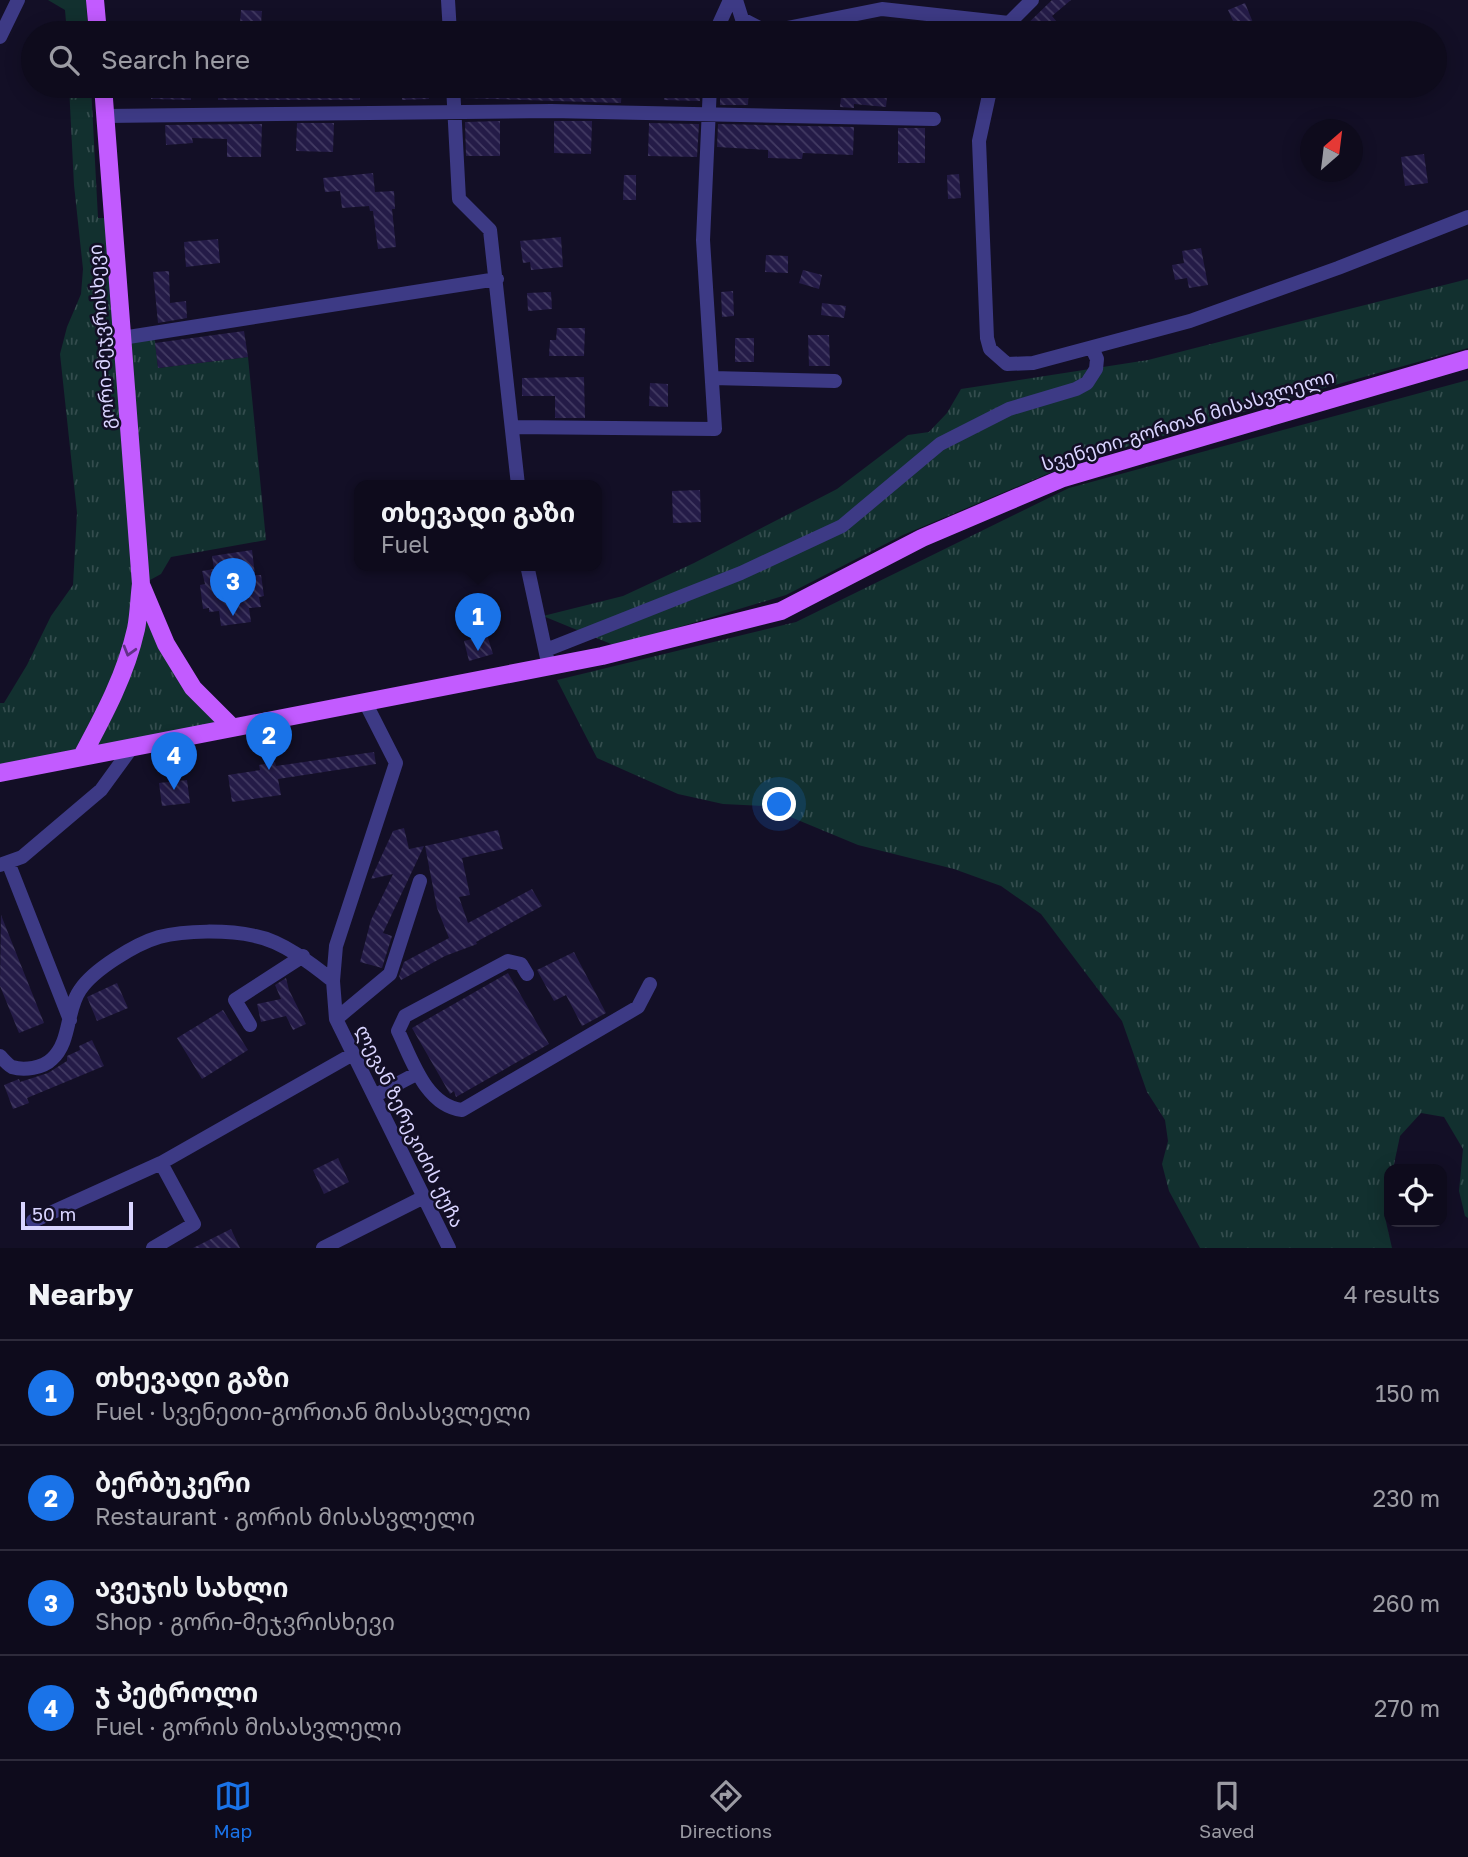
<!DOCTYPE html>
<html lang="en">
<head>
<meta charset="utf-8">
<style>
  body { margin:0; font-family:"Golos Text","Noto Sans Georgian",sans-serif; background:#1c1929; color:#f1f3f6 }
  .controls { position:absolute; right:21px; bottom:21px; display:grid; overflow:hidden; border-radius:14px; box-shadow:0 4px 18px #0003 }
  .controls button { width:63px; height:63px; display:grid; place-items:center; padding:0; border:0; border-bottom:2px solid #2e2b3b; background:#0e0b1c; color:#f1f3f6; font:35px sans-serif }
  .compass { position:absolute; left:1300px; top:119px; width:63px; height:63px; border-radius:50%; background:#0e0b1c; box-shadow:0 4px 18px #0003; rotate:28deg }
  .scale { position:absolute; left:21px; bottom:18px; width:112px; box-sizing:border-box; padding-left:7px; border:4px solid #d9d4ff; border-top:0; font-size:19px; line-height:24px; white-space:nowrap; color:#d9d4ff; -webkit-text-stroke:5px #130f26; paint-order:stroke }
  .you { position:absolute; left:780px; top:805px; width:24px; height:24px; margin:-18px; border:5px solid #fff; border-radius:50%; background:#1a73e8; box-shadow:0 0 0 10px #1a73e833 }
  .badge { display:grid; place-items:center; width:46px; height:46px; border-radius:50%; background:#1a73e8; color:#fff; font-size:23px; font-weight:700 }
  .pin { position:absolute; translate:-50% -58px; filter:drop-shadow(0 2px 4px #0008) }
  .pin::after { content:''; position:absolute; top:37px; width:24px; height:21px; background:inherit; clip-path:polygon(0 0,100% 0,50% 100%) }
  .popup { position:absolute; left:354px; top:480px; width:248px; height:91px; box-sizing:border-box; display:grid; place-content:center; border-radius:14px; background:#0e0b1c; filter:drop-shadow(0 2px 5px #0005); font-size:23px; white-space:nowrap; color:#9b9ba3 }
  .popup b { font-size:26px; color:#f1f3f6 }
  .popup::after { content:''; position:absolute; left:50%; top:100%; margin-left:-14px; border:14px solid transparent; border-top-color:#0e0b1c }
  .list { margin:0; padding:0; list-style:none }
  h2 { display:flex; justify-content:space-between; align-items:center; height:91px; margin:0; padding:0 28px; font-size:30px }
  h2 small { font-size:23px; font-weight:400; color:#9b9ba3 }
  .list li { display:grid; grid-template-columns:46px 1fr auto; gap:21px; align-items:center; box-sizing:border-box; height:105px; padding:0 28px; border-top:2px solid #2e2b3b }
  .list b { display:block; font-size:26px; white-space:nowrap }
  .list p { margin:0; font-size:23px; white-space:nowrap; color:#9b9ba3 }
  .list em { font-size:23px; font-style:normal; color:#9b9ba3 }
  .icon { flex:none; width:38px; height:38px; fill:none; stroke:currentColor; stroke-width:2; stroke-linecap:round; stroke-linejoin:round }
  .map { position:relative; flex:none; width:1468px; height:1248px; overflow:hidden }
  .search { position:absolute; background:#0e0b1c; box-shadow:0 4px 18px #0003; left:21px; right:21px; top:21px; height:77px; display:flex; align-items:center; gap:18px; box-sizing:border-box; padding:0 24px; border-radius:38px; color:#9b9ba3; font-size:26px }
  .sheet { height:511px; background:#0e0b1c }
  nav { display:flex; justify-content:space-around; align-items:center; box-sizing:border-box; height:98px; border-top:2px solid #2e2b3b; background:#0e0b1c; font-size:19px; color:#9b9ba3 }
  nav a { display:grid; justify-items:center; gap:4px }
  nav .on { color:#1a73e8 }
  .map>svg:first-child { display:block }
</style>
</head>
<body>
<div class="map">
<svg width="1468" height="1248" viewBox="0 0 1468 1248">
  <defs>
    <pattern id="grass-tufts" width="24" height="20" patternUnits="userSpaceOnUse" patternTransform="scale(1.75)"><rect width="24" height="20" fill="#12302f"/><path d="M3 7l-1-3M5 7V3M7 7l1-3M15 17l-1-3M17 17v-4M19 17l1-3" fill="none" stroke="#344d4e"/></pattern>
    <pattern id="building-back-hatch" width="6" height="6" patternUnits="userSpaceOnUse" patternTransform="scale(1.75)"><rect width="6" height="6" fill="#241b47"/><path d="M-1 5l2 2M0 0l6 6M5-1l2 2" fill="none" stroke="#433b63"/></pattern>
  </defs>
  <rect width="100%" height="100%" fill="#130f26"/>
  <!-- grass -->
  <path fill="url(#grass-tufts)" d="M48,0H86L88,33H67L65,10Z
    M69,86H91L98,218H113L122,338L151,334L155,341L158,368L248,357L266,540L171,557L161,574L141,585L166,644L232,727L0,773V703H4L27,665L51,616L73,585L77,513L60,354L67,327L81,294L83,269L74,185Z
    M1468,279V348L1310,392L1073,463L903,535L786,595L616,646L543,616L623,596L694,563L837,489L908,435L929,432L947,413L961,389L1148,360Z
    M1468,380V1218L1465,1216L1459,1191L1463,1149L1444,1117L1421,1113L1400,1136L1393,1169H1389V1189L1384,1213L1392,1248H1200L1169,1191L1162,1164L1168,1141L1165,1120L1147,1092L1122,1021L1041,914L1001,886L954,869L858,845L764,806L723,804L678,794L597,758L557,680L796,622L1069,488Z"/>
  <!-- building -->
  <path fill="url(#building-back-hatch)" d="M1052,0H1071L1052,16L1057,22L1045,33H1018Z
    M1245,3L1254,25L1238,32L1228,10Z
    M241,10L262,11L261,24L240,23Z
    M151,86H190L191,100L151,99Z
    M218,86H360V100H218Z
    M409,86H428L429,99L402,100V87Z
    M463,86H622L621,103L463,98Z
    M665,86H700V101L664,100Z
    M720,86H749L748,105H720Z
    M842,86H888L886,107L854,104V108L840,107Z
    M500,121V156H466L465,122Z
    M554,121H592L591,154L554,153Z
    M297,123H334L333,152L296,151Z
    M649,123L699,124L697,157L648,156Z
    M262,124L261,157H227V139L192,138L193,143L166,145L165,125Z
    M718,124L854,127L853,155L803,153L802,159L768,158V150L717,147Z
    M898,128H925V163H898Z
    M1424,154L1428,183L1405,186L1401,157Z
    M373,173L375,192L394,191L395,209H392L396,247L378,249L373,211H370L369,206L342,208L340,191L325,192L323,178Z
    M959,174L961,198L948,199L947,175Z
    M624,175H636V200H623Z
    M561,237L563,267L531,270L530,262L523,263L520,241Z
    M218,239L220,263L186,267L184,242Z
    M1201,248L1208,285L1189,288L1187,278L1175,280L1172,265L1184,263L1182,251Z
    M766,255L788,256V273L765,272Z
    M803,270L822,275L819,289L799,283Z
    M169,271L170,303L186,301L187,318L158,323L153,272Z
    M733,291L734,316L722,317L721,292Z
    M551,292L552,309L528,311L527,293Z
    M822,303L846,306L844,318L821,315Z
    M557,328H585L584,356H549L550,340H556Z
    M244,331L248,357L158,368L155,343Z
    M808,335H829L830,366H809Z
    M735,338H754V362H735Z
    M584,377L585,418H555V396H522V378Z
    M650,383L668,384V407L649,406Z
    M700,490L701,522L673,523L672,491Z
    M252,550L255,575H261L264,596L259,597L261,607L249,608L251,622L221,626L219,611L209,612V608L203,609L200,585L205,584L202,571L214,569L212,556Z
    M487,635L493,654L469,661L464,641Z
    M374,752L376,764L278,779L281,795L232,802L228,775L260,770L259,765L275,762L276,766Z
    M187,780L190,803L162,806L159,783Z
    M404,828L409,849L424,846L383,933L392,936L382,968L360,962L371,920L393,874L371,879L393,831Z
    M498,830L503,849L462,858L470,895L459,897L468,923L532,889L542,906L476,942L477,944L445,956L401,980L399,976L404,962L449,938L437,908L425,846Z
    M1,915L44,1023L19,1033L0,986Z
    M574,952L606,1013L582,1026L566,995L554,1001L537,970Z
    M508,973L549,1044L456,1097L454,1091L450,1094L412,1028Z
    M286,978L289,990L306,1024L293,1030L286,1016L261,1022L257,1004L281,999L275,985Z
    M117,983L128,1008L97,1021L87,997Z
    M223,1010L248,1050L202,1079L177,1038Z
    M92,1040L104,1066L27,1098L29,1103L13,1109L4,1085L19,1079L20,1082L48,1073L67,1061V1056L80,1050L79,1046Z
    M338,1158L349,1182L324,1194L313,1170Z
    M231,1229L240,1248H193Z"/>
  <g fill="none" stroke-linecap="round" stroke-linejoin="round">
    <!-- minor -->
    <path stroke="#3d3a85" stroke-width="14" d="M448,0L450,33
      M736,0L742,19L767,32L882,9L1009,23
      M715,33L730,0
      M1005,33L1009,23L1032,0
      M0,37L18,0
      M453,86L459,199L490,230L518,485
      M991,86L979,141L987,338L990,349L1007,364L1033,363L1190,321L1338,268L1468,217
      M105,116L551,111L934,119
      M122,338L497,279
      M712,378L835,381
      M512,427L715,429L703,240L710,86
      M527,565L547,658
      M546,650L741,573L842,526L940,444L1009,409L1076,389L1087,383L1096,369L1097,359L1092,348
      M365,702L396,763L336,946L333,981L336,1019L449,1248
      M8,862L70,1020
      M0,865L22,857L101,790L133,746
      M527,974L521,964L508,961L405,1016L398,1031C412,1060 426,1106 462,1110L638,1007L650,984
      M336,1019L390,974L420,881
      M250,1025L235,1000L303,956
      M0,1056C3,1059 8,1065 12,1067C24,1071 43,1068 52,1059C71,1042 66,1010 80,990C93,970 135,944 159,937C186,930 228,930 255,936C282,941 312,964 333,981
      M374,1096L418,1073
      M33,1221L161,1163L353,1054
      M153,1248L194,1224L161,1163
      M323,1248L424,1197"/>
    <!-- major -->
    <path stroke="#c25bff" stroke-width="18" d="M95,0L98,33
      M142,587L166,644L193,688L232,727
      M82,756C104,715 126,674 136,629C139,614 139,599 141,584L103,86
      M0,773L602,656L781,611L922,538L1063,478L1468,359"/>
  </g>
  <!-- one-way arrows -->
  <defs><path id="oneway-chevron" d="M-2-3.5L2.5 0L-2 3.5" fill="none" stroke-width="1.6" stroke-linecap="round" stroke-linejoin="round" transform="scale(1.75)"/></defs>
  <use stroke="#623188" href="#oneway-chevron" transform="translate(129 651) rotate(106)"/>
  <g text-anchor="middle" stroke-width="5" stroke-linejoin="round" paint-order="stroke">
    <!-- street labels -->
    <g font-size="19" fill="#d9d4ff" stroke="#130f26">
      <text transform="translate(101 337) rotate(-94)" y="7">გორი-მეჯვრისხევი</text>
      <text transform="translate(1188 420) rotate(-17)" y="7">სვენეთი-გორთან მისასვლელი</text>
      <text transform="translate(410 1126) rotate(64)" y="7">ლევან ზერეკიძის ქუჩა</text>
    </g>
  </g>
</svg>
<div class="controls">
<button><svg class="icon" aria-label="locate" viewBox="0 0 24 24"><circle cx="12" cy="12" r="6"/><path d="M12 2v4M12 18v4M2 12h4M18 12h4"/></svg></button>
</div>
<svg class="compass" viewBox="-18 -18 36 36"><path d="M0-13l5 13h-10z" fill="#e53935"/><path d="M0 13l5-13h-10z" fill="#9b9ba3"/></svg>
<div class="scale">50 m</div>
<div class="you"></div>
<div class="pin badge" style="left:478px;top:651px">1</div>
<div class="popup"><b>თხევადი გაზი</b>Fuel</div>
<div class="pin badge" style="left:269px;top:770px">2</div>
<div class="pin badge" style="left:233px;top:616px">3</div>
<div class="pin badge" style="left:174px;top:790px">4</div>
<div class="search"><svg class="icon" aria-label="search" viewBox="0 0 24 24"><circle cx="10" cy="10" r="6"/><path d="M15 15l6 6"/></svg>Search here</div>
</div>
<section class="sheet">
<h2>Nearby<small>4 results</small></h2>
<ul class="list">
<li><span class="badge">1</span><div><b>თხევადი გაზი</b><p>Fuel · სვენეთი-გორთან მისასვლელი</p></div><em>150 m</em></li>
<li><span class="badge">2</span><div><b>ბერბუკერი</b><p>Restaurant · გორის მისასვლელი</p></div><em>230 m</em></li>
<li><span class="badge">3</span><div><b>ავეჯის სახლი</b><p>Shop · გორი-მეჯვრისხევი</p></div><em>260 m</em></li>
<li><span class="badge">4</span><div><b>ჯ პეტროლი</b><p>Fuel · გორის მისასვლელი</p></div><em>270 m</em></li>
</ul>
</section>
<nav>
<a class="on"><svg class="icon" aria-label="map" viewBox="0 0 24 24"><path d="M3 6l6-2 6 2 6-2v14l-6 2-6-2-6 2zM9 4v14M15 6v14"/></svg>Map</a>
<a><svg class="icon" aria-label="directions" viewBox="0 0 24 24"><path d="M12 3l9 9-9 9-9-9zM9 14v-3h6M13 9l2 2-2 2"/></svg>Directions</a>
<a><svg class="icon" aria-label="saved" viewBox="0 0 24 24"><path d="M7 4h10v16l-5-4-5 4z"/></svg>Saved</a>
</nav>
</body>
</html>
